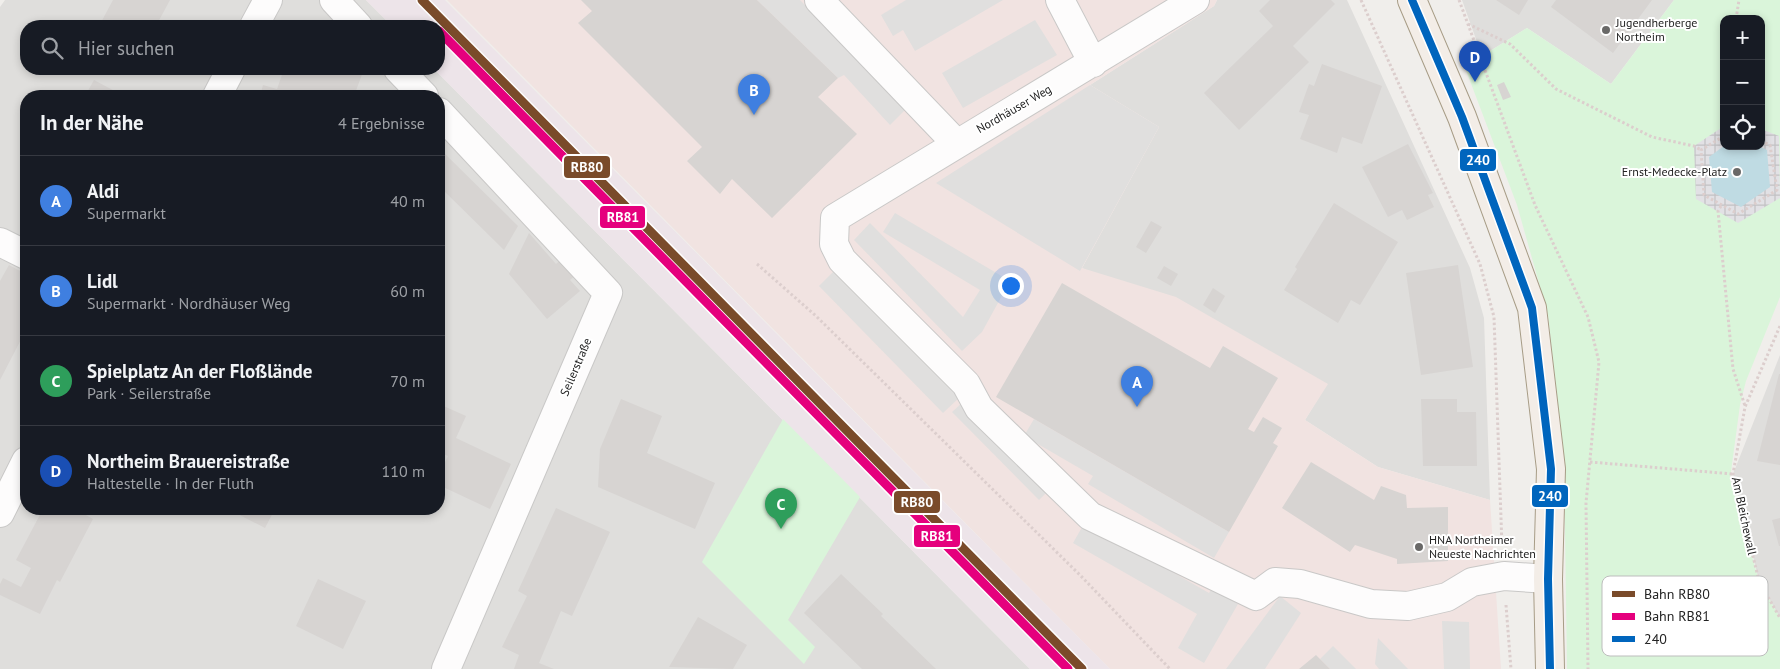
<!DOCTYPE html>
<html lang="de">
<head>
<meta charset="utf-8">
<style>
  body { margin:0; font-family:"PT Sans",sans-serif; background:#20242c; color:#f1f3f6 }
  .controls { position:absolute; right:15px; top:15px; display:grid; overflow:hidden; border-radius:10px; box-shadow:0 2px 8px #0003 }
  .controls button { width:45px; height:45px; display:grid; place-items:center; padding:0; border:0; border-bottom:1px solid #363941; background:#171b24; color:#f1f3f6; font:25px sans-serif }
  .you { position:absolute; left:1010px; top:285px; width:18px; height:18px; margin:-12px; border:4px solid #fff; border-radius:50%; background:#1a73e8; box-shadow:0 0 0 8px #1a73e833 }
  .badge { display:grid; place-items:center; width:32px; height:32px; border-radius:50%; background:#6a6968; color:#fff; font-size:16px; font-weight:700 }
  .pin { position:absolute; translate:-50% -41px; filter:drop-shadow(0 1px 2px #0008) }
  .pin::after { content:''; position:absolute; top:26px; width:18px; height:15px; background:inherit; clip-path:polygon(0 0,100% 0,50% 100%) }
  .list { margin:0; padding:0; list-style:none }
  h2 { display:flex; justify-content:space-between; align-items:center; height:65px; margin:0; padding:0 20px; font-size:21px }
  h2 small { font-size:16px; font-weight:400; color:#9ea1a6 }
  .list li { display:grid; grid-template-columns:32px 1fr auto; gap:15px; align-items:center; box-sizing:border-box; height:90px; padding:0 20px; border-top:1px solid #363941 }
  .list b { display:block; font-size:19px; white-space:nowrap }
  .list p { margin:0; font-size:16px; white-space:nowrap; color:#9ea1a6 }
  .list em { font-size:16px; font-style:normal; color:#9ea1a6 }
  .icon { flex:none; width:28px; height:28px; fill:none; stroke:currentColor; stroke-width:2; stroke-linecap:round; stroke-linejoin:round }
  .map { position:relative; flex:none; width:1780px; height:669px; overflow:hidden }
  .search { position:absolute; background:#171b24; box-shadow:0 2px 8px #0003; left:20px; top:20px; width:425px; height:55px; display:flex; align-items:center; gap:12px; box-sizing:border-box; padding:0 18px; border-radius:20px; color:#9ea1a6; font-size:19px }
  .panel { position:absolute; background:#171b24; box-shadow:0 2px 8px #0003; left:20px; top:90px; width:425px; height:425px; border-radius:20px }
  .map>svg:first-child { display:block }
</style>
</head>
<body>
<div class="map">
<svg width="1780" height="669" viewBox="0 0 1780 669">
  <defs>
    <pattern id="plaza-grid" width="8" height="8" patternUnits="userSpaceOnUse" patternTransform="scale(1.25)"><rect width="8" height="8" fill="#e2e1e5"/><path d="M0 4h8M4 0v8" fill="none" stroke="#c2c1c4"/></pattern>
  </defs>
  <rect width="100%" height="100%" fill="#f0eeeb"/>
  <!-- residential -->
  <path fill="#dfdedc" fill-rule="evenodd" d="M5,0H366L392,26H26V69H434L1030,669H0V7ZM26,96H439V509H26Z
    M1217,0H1347L1470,268L1484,318L1490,500L1378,467L1305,420L1327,384L1082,268L1159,127L1090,85L1214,6Z
    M1462,0H1674L1611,84L1527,28L1482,56Z
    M1780,355V618L1759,581L1733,474Z"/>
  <!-- commercial -->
  <path fill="#f1e3e1" d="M447,0H1217L1214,6L1090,85L1159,127L1082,268L1176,297L1328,384L1305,420L1378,467L1490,500L1501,669H1110Z"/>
  <!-- industrial -->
  <path fill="#ede4e9" d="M366,0H445L1110,669H1030L434,69H439V26H392Z"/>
  <!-- park -->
  <path fill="#daf5da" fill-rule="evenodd" d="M1674,0H1780V297L1746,381L1740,405L1730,479L1759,581L1780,618V669H1567L1564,460L1548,315L1517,205L1464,65L1482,56L1527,28L1611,84ZM1724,19H1761V146H1724Z
    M783,419L860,497L788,620L815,647L804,664L702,562Z"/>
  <!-- parking -->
  <path fill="#e0dfde" d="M757,0H800L906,109L890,125L844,75L838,78Z
    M906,0H1003L915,51L903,30L893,36L881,15Z
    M1035,20L1057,55L963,108L942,73Z
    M1090,85L1159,127L1080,271L936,183Z
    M895,213L1010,281L982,332L962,351L854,240L870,223L963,317L980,290L883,232Z
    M836,269L960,397L943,413L819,286Z
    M963,402L1049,490L1039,500L952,412Z
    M1034,419L1229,532L1214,558L1088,484L1093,476L1024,436Z
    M1085,522L1209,593L1212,588L1238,604L1204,663L1178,648L1197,614L1073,543Z
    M1280,596L1301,613L1265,669H1226Z
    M1442,621L1469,622L1470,669H1444Z
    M1378,638L1408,669H1379L1375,664Z
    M1333,646L1356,669H1330L1320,659Z"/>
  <!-- plaza -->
  <path fill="url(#plaza-grid)" d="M1724,126V146H1761V129L1779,136L1780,198L1738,223L1696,199L1694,146Z"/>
  <!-- water -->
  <path fill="#bfdbe3" d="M1724,146H1759L1767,150L1770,187L1741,207L1712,192L1709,157Z"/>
  <!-- building -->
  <path fill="#d7d4d2" d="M113,0H170L156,26H99Z
    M581,0H757L838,78L818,97L857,134L772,218L732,179L720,194L687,161L702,147L578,23L592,11Z
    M1270,0H1331L1335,4L1293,46L1309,62L1239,130L1204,93L1273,26L1259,11Z
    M1496,0H1528L1519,15Z
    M1556,0H1652L1613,53L1551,7Z
    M1322,64L1382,86L1362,144L1342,137L1337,153L1300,139L1309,115L1299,112L1309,84L1314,86Z
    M284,69H364L354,96H340L324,91L322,96H301L293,94V96H260L263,85L277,89Z
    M94,80L124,96H85Z
    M1504,82L1511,97L1503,100L1497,85Z
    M1408,144L1433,193L1428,195L1434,207L1407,220L1402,210L1388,217L1362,167Z
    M439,148L518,226L504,250L439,186Z
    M1334,203L1398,242L1360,305L1351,300L1338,323L1284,290L1297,269L1295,267Z
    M1151,221L1162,227L1146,253L1136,247Z
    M529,233L556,264L565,256L579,272L570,280L580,291L547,319L509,274Z
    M9,265L26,274V330L0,380V281Z
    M1458,265L1473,367L1421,375L1406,273Z
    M1164,266L1178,274L1171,286L1157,278Z
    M1062,283L1210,368L1223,346L1278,378L1248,429L1254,432L1263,417L1282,428L1273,443L1278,446L1229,532L996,397Z
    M1213,288L1225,296L1215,313L1203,305Z
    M1779,374H1780V465L1757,461Z
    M621,399L662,416L647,453L715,483L695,529L598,487L600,449Z
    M1421,399H1457V412H1476L1477,466H1423Z
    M439,404L466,416L456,438L511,464L490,509L439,485V475L448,456L439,452Z
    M1311,462L1374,500L1381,486L1406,495L1407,508L1448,507V561L1397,564V559L1355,545L1350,552L1282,508Z
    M556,508L610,532L572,616L561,611L539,663L554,669H514L519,655L502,647L527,596L518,591Z
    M43,509H75L93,519L60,582L57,580L40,614L0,595V584L3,578L21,587L31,568L16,560Z
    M228,509H275L265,528Z
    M1780,518V546H1779L1772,520Z
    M841,574L883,614L881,616L936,669H862L804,613Z
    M318,579L366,601L343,649L296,626Z
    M698,617L747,645L733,669L669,667Z
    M1316,655L1330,669H1299Z"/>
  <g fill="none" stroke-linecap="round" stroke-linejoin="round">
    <!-- minor casing -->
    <g stroke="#c9c8c7" stroke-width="30">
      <path id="minor" d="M334,0L358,26
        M819,0L956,143
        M1060,0L1093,63
        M1195,0L835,218L834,244L842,260L966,384L979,408L1090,516L1256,596L1275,582L1300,584L1371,604L1408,606L1447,597L1472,582L1504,576L1548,579
        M254,26L268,0
        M398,69L424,96
        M217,96L231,69
        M439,112L608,293L446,669
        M0,242L26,255
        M0,513L26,461"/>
    </g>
    <!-- major casing -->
    <g stroke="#a79c86" stroke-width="30">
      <path id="major" d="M1412,0L1462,117L1532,308L1551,469L1548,579L1550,669"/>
    </g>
    <!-- path -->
    <path stroke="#dccecd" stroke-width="3" stroke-dasharray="2.5 2.5" stroke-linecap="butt" d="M1361,0L1480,264L1494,317L1502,547
      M1459,0L1535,205L1588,317L1599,362L1586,503L1588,669
      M1736,19L1739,0
      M1468,24L1510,44L1556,89L1652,137L1694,146L1701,150
      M1724,136L1701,150L1704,195L1738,214L1777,190L1770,145L1761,141
      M1721,206L1718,211L1733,369L1745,406
      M757,264L816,316L1080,575L1170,669
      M1780,326L1745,407L1733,474L1759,581L1780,618
      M1590,462L1733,474
      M1506,605L1511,669"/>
    <!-- minor -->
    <use href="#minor" stroke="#fdfcfc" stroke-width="28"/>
    <!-- major -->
    <use href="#major" stroke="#f3ede7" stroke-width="28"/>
    <!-- bus-1 casing -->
    <g stroke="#fff" stroke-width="11">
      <path id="bus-1" d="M1412,0L1462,117L1532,308L1551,469L1548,579L1550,669"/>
    </g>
    <!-- bus-1 -->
    <use href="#bus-1" stroke="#0065bd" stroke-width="8"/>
    <!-- rail-1 casing -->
    <g stroke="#fff" stroke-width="12">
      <path id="rail-1" d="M422,0L1082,669"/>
    </g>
    <!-- rail-2 casing -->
    <g stroke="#fff" stroke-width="12">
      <path id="rail-2" d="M439,31L1068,669"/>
    </g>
    <!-- rail-1 -->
    <use href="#rail-1" stroke="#7a4b2a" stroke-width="9"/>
    <!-- rail-2 -->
    <use href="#rail-2" stroke="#e5007d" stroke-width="9"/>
  </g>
  <!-- markers -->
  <g fill="#6a6968" stroke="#fff" stroke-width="2">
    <circle cx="1606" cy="30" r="5"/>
    <circle cx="1737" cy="172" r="5"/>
    <circle cx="1419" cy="547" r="5"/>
  </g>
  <g text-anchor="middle" stroke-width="4" stroke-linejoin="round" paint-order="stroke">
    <!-- poi labels -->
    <g font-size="12" fill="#222" stroke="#fff" text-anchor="start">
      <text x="1616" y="27">Jugendherberge<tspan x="1616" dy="14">Northeim</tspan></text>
      <text x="1727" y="176" text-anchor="end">Ernst-Medecke-Platz</text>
      <text x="1429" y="544">HNA Northeimer<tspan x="1429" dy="14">Neueste Nachrichten</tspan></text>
    </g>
    <!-- street labels -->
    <g font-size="12" fill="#222" stroke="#fff">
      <text transform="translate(1014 109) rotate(-30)" y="4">Nordhäuser Weg</text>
      <text transform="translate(576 367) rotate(-67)" y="4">Seilerstraße</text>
      <text transform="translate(1744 516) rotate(78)" y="4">Am Bleichewall</text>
    </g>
  </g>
  <!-- legend -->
  <rect x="1602" y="576" width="166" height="80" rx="8" fill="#fff" stroke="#bdbdbd" stroke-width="1"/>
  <rect x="1612" y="591" width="23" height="6" fill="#7a4b2a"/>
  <rect x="1612" y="613" width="23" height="7" fill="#e5007d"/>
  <rect x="1612" y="636" width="23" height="6" fill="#0065bd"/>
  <g font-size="14" fill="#222">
    <text x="1644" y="599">Bahn RB80</text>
    <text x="1644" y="621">Bahn RB81</text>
    <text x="1644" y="644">240</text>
  </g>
  <g stroke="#fff" stroke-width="2">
    <rect x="1459" y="148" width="38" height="24" rx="5" fill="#0065bd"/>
    <rect x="563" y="155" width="48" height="24" rx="5" fill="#7a4b2a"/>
    <rect x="599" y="205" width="47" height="24" rx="5" fill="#e5007d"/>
    <rect x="1531" y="484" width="38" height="24" rx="5" fill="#0065bd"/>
    <rect x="893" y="490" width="48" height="24" rx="5" fill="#7a4b2a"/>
    <rect x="913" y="524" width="48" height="24" rx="5" fill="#e5007d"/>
  </g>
  <g font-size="14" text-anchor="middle" font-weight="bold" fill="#fff">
    <text x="1478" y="165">240</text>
    <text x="587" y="172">RB80</text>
    <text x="623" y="222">RB81</text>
    <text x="1550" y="501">240</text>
    <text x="917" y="507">RB80</text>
    <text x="937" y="541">RB81</text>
  </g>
</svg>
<div class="controls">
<button>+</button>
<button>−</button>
<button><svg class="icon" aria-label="locate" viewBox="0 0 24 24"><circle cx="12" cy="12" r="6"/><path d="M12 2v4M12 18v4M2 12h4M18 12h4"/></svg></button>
</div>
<div class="you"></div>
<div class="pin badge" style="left:1137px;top:407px;background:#3f7fe0">A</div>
<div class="pin badge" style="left:754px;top:115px;background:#3f7fe0">B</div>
<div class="pin badge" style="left:781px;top:529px;background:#2e9e5b">C</div>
<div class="pin badge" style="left:1475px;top:82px;background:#1a4fb4">D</div>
<div class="search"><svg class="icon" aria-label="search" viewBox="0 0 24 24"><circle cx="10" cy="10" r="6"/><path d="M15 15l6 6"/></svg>Hier suchen</div>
<section class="panel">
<h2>In der Nähe<small>4 Ergebnisse</small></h2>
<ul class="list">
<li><span class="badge" style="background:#3f7fe0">A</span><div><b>Aldi</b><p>Supermarkt</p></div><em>40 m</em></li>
<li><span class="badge" style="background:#3f7fe0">B</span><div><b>Lidl</b><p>Supermarkt · Nordhäuser Weg</p></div><em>60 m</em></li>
<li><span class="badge" style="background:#2e9e5b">C</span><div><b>Spielplatz An der Floßlände</b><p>Park · Seilerstraße</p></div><em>70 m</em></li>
<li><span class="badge" style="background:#1a4fb4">D</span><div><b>Northeim Brauereistraße</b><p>Haltestelle · In der Fluth</p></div><em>110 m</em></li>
</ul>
</section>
</div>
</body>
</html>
